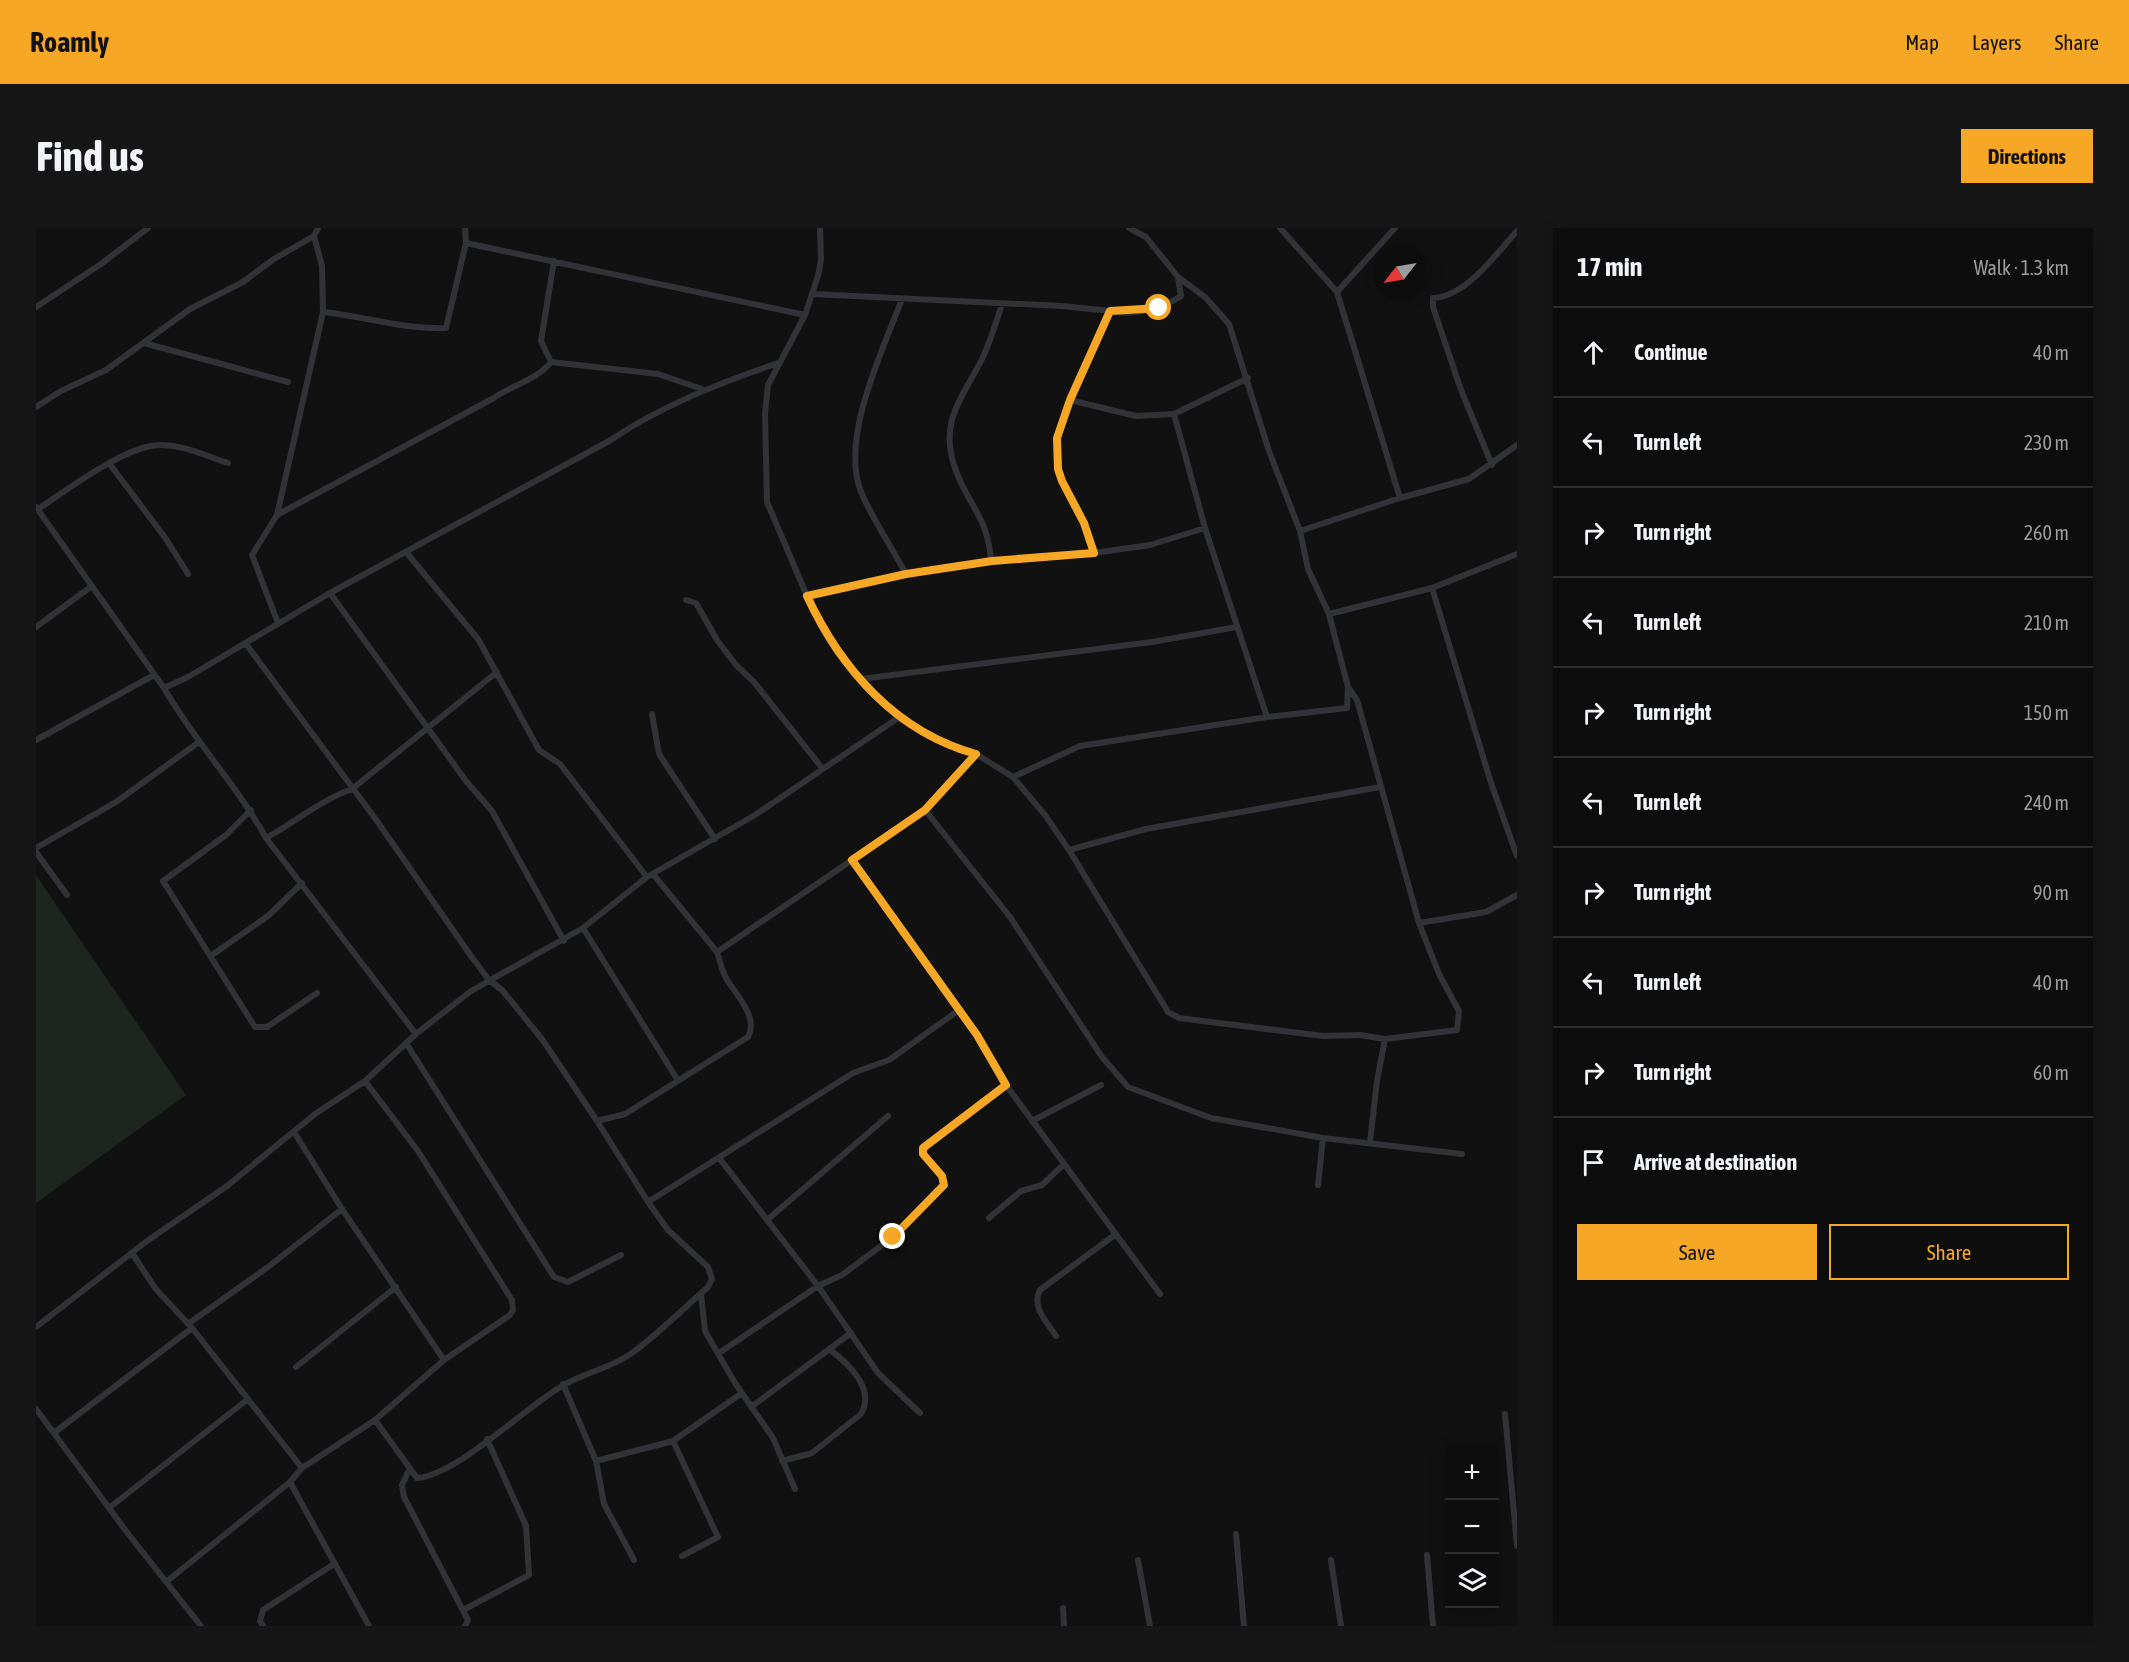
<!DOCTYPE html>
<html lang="en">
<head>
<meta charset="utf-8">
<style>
  body { margin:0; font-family:"Asap Condensed",sans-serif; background:#161617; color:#f1f3f6 }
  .controls { position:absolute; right:18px; bottom:18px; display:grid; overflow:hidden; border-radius:0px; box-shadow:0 3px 15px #0003 }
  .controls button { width:54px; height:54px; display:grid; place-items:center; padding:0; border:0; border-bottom:2px solid #2d2d2e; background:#0d0d0e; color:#f1f3f6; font:30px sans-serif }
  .compass { position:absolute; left:1337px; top:18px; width:54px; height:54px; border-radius:50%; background:#0d0d0e; box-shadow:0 3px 15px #0003; rotate:239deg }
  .stop { position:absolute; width:18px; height:18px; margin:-14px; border:4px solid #f6a726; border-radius:50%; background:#fff }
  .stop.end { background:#f6a726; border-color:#fff; box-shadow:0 2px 6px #0008 }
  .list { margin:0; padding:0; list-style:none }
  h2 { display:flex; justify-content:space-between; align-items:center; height:78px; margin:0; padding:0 24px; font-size:26px }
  h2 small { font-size:20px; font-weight:400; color:#9a9c9e }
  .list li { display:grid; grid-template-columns:39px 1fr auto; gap:18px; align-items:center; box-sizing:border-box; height:90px; padding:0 24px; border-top:2px solid #2d2d2e }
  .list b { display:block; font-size:22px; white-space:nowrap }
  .list em { font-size:20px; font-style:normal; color:#9a9c9e }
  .actions { display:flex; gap:12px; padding:18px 24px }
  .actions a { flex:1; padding:14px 0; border:2px solid #f6a726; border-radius:0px; text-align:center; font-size:21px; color:#f6a726 }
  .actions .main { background:#f6a726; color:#111 }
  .icon { flex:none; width:33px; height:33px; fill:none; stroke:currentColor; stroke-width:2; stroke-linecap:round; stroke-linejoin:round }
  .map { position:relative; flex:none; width:1481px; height:1398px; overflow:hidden; border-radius:0px }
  header { display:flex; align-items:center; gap:36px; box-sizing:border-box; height:84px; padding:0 30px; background:#f6a726; color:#111 }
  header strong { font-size:28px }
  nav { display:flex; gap:33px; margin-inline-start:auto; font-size:21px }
  .intro { display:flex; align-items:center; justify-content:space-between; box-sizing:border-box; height:144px; padding:0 36px }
  h1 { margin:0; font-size:42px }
  .button { padding:15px 27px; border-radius:0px; background:#f6a726; color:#111; font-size:21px; font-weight:700 }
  main { display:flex; gap:36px; padding:0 36px }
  aside { flex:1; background:#0d0d0e; border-radius:0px; box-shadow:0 3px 15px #0003 }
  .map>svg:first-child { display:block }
</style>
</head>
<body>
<header>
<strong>Roamly</strong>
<nav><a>Map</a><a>Layers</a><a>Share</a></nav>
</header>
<div class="intro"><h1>Find us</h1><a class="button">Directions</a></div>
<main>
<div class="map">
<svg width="1481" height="1398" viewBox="0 0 1481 1398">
  <rect width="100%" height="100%" fill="#111112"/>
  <!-- green -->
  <path fill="#1d251e" d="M0,647L150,867L0,975Z"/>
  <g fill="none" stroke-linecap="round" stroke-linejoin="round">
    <!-- minor -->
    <path stroke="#323337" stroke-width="6" d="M784,0L785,32L782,48L769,87L732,157L729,185L731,274L771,368L787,402L802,426L862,490L923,522L940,526L977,549L1009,587L1033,622L1132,784L1143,790L1287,808L1324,807L1349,811L1421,802L1423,783L1403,746L1383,695L1321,472L1312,459L1293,386L1272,341L1264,303L1233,223L1193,96L1169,69L1142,49L1110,9L1093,0
      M1244,0L1301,64L1364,270
      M278,8L286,38L287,84C328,88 368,102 410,100L430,15L429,0
      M430,15L769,87
      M1301,64L1359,0
      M776,66L1026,78L1074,83
      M866,71C847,121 805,208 824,261C833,286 857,321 870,346
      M0,79L65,36L112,0
      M108,115L252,154
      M515,134L505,113L518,33
      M1034,172L1100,188L1138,186L1212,150
      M0,179L25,163L70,142L154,81L207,54L238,31L278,8L282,0
      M1138,186L1169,300L1231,489
      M73,235L130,311L152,346
      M1456,237L1425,162L1397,79V70C1430,69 1460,26 1481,3
      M0,279L128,460C158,513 201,557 230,610L380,806
      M2,281C31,262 81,224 115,218C139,213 170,228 192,235
      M241,287L287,84
      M1264,303L1364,270L1433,251L1481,217
      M370,324L442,411L503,522L524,536L611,649
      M1058,325L1114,317L1169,300
      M955,333C952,288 932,278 919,240C903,194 925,172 945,133C954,116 959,96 966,77
      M1396,360L1455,555L1481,628
      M294,365L430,553L456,583L528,713
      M771,368L870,346L955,333L1058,325L1048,295L1026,253L1022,241L1021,210L1034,172L1074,83C1097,88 1126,81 1145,68L1142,49
      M650,372L660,375L681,412L700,437L718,454L786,540
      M1293,386L1396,360L1481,326
      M242,395L216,327L241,287L456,171C474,158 501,152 515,134L622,146L666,161
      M0,399L56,358
      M210,416L341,593L435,728L453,752L466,762L506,811L561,893L612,974L632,1002L672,1039L676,1051L672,1059C648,1080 625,1103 600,1122C579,1139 549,1144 526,1158C487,1181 421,1247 381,1250L339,1192
      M825,451L1116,414L1201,399
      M128,460L152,449L294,365L573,213C627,177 681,156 742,135
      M616,486L623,526L679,611
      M0,512L118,447
      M940,526L889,582L816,632L941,807L970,857L1124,1066
      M977,549L1044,518L1231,489L1311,480L1312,459
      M215,582L190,607L127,653L219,799H231L281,765
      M889,582L974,689L1066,829L1092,859L1175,890L1287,910L1426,926
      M230,610C257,595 287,571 316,561L461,444
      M0,620L80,574L163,514
      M1033,622L1110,601L1344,559
      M0,624L31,667
      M617,646L681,724
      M1383,695L1450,684L1481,667
      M547,700L641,851
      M176,727L232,688L266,655
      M370,815L518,1049L532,1054L585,1027
      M329,853L382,923L476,1072L477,1082L474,1087L408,1132
      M561,893L589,886L712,809C723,789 700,767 690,750C686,743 684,733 681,724L816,632
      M996,893L1065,857
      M1334,914L1341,853L1349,811
      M684,931L782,1058L842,1145L884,1185
      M1282,957L1287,910
      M612,974L817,845L853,832L923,782
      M953,990L985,963L1006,957L1028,936
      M731,992L852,888
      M96,1025L119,1060L156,1100L266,1240
      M665,1066L669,1103L699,1155L737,1210L759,1261
      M152,1096L232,1039L306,981
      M0,1099L111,1013L191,958L279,886L329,853L380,806L435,763L547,700L611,649L719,587L862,490
      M1020,1108C1011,1094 995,1079 1004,1062L1080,1006
      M683,1125L782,1058L806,1047L857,1009L908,957L906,948L887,926V920L970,857
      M260,1139L360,1059
      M527,1156L560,1233L568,1276L598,1332
      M715,1179L815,1105
      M0,1181L90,1303L165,1398
      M1469,1186L1481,1318
      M19,1204L156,1100
      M637,1213L682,1309L646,1328
      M560,1233L637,1213L706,1165
      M746,1233L776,1225L825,1186C840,1161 812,1135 793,1121
      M373,1242L366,1257L368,1269L432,1392L429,1398
      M254,1254L333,1398
      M73,1280L212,1171
      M1200,1306L1208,1398
      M1391,1327L1397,1398
      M1102,1332L1114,1398
      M1295,1332L1305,1398
      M130,1354L254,1254L266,1240L339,1192L408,1132L306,981L258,904
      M1027,1380L1028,1398
      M427,1382L493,1347L490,1298L451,1211
      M227,1398L224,1393L227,1382L298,1336"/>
  </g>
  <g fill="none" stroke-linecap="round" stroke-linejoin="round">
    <!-- route -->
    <path stroke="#f6a726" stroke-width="8" d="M857,1009L908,957L906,948L887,926V920L970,857L941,807L816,632L889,582L940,526C860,504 805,441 771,368L870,346L956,333L1058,325L1048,295L1026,253L1022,241L1021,210L1034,172L1074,83L1123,80"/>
  </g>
</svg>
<div class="controls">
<button>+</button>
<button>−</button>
<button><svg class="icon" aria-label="layers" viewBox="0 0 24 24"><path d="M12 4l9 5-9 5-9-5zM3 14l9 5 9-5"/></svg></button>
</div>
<svg class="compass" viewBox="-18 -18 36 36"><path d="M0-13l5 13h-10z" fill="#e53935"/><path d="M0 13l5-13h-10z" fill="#9a9c9e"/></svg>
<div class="stop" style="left:1123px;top:80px"></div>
<div class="stop end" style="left:857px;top:1009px"></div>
</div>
<aside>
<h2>17 min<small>Walk · 1.3 km</small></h2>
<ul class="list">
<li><svg class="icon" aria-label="ahead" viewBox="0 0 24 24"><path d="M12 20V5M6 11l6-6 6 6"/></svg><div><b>Continue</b></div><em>40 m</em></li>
<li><svg class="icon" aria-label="left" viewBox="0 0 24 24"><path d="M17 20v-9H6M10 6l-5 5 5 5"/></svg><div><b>Turn left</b></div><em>230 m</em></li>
<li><svg class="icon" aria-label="right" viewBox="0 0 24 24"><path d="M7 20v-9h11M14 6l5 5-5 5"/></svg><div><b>Turn right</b></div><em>260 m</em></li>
<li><svg class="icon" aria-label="left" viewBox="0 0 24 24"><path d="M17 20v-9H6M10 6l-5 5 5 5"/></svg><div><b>Turn left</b></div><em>210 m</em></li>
<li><svg class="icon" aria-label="right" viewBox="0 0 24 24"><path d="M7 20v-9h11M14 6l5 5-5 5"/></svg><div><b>Turn right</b></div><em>150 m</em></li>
<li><svg class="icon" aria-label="left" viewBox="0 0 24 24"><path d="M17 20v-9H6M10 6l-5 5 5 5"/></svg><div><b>Turn left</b></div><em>240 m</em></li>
<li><svg class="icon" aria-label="right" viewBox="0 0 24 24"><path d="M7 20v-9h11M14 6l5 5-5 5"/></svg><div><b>Turn right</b></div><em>90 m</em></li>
<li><svg class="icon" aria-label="left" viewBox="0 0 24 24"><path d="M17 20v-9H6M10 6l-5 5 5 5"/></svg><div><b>Turn left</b></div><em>40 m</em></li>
<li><svg class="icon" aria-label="right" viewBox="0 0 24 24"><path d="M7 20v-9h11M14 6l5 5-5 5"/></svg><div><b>Turn right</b></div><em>60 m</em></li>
<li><svg class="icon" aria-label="arrive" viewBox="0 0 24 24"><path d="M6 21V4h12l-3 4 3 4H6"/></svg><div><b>Arrive at destination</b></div></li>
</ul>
<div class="actions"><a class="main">Save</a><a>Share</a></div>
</aside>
</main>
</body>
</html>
